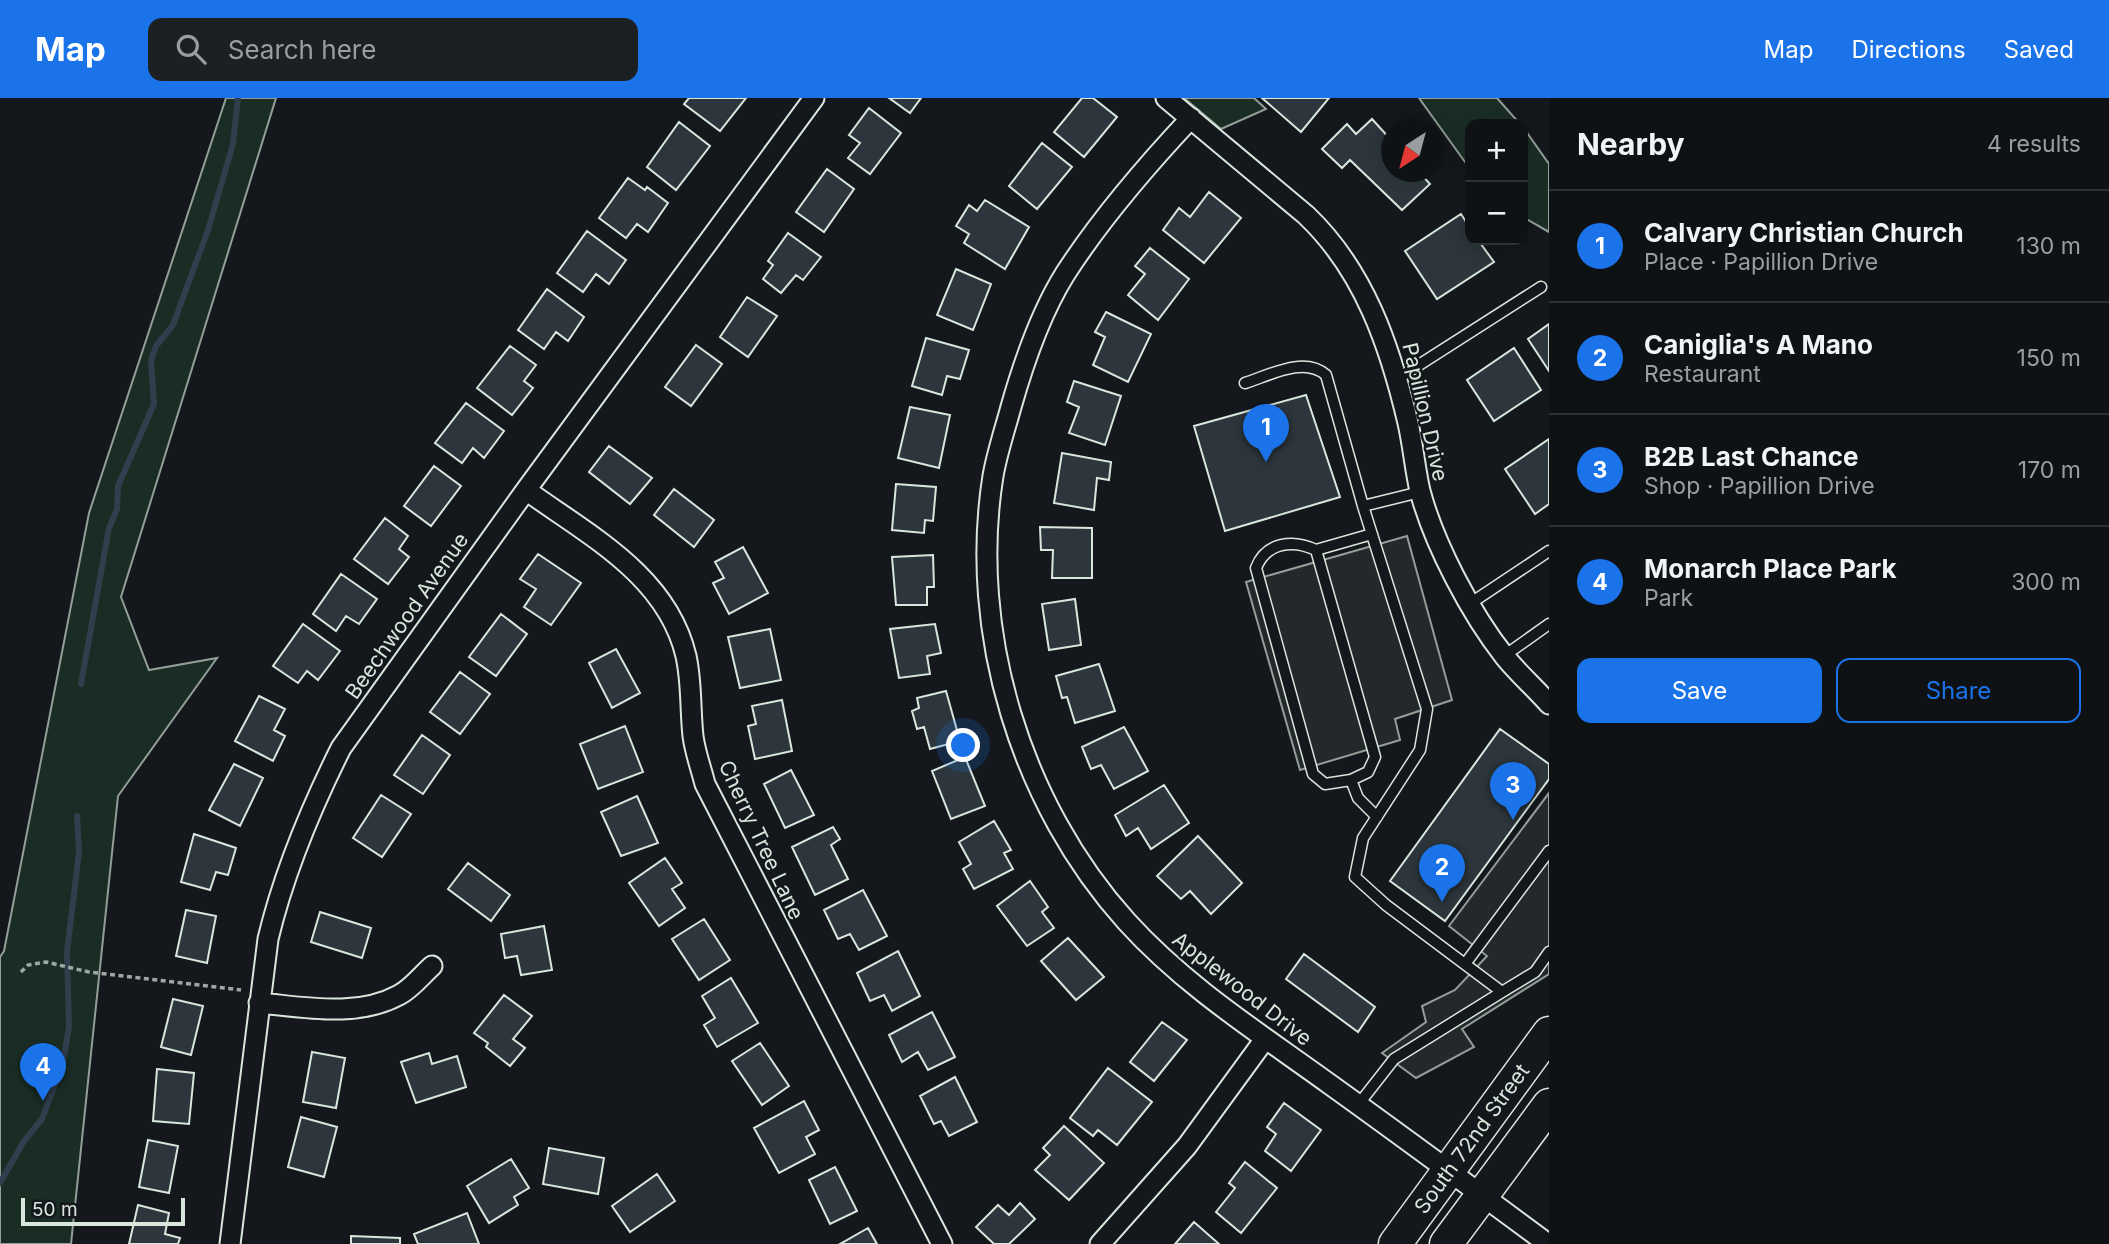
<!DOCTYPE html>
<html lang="en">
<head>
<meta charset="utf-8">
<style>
  body { margin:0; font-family:Inter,sans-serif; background:#1d2022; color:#f1f3f6 }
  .controls { position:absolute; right:21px; top:21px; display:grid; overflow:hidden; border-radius:14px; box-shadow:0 4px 18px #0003 }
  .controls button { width:63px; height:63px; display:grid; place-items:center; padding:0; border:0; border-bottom:2px solid #2f3234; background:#0f1215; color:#f1f3f6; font:35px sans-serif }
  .compass { position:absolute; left:1381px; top:21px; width:63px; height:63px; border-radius:50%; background:#0f1215; box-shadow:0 4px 18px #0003; rotate:216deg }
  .scale { position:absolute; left:21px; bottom:18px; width:164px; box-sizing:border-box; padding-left:7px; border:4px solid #d8e6dc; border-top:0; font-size:19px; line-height:24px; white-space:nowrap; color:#d8e6dc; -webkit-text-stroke:5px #14181c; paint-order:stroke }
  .you { position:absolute; left:964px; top:648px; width:24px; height:24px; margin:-18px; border:5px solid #fff; border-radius:50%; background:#1a73e8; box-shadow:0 0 0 10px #1a73e833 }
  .badge { display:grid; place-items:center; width:46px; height:46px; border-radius:50%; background:#1a73e8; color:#fff; font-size:23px; font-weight:700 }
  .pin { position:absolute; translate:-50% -58px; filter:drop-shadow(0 2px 4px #0008) }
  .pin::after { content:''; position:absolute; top:37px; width:24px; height:21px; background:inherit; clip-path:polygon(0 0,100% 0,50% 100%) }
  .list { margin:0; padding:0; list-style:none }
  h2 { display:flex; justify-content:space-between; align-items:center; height:91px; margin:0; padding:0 28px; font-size:30px }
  h2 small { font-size:23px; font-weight:400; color:#9b9ea0 }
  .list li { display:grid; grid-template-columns:46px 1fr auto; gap:21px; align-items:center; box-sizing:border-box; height:112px; padding:0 28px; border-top:2px solid #2f3234 }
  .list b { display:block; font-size:26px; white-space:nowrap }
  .list p { margin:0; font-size:23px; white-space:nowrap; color:#9b9ea0 }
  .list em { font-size:23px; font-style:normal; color:#9b9ea0 }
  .actions { display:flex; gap:14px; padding:21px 28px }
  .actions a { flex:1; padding:16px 0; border:2px solid #1a73e8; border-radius:14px; text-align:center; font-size:24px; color:#1a73e8 }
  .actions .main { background:#1a73e8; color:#fff }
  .icon { flex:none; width:38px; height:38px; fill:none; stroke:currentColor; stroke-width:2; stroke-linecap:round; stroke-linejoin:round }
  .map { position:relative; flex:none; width:1549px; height:1146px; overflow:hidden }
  header { display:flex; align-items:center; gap:42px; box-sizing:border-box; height:98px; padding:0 35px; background:#1a73e8; color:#fff }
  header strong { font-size:33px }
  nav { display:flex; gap:38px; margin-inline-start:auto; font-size:24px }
  .search { width:490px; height:63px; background:#1d2022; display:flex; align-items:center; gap:18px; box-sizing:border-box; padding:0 24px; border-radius:14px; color:#9b9ea0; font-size:26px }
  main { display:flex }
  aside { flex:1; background:#0f1215 }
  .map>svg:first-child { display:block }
</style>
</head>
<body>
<header>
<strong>Map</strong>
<div class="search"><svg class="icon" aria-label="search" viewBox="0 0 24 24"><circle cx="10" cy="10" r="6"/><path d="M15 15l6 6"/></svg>Search here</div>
<nav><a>Map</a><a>Directions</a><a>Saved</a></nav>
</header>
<main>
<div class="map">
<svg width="1549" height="1146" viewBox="0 0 1549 1146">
  <rect width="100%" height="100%" fill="#14181c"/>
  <!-- green -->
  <path fill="#1a2d24" stroke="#939e99" stroke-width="2" d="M226,0H276L121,499L149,572L217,560L118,698L71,1146H0V859L4,853L89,415Z
    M1184,0H1254L1266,11L1221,31Z
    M1419,0H1497L1520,26H1470V71Z
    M1523,29L1549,66V134L1523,119Z"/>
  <!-- parking -->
  <path fill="#24282b" stroke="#939e99" stroke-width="2" d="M1407,438L1452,602L1395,621L1400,642L1300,672L1246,484Z
    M1549,695V876L1462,931L1474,949L1416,980L1382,955L1426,924L1422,908L1455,892L1487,858L1449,828Z"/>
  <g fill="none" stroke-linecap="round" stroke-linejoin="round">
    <!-- stream -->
    <path stroke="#2f3f4d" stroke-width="6" d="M81,586L109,430L117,411L118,388L154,306L151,262L156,248L173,227L208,132L233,46L238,0
      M0,1085L24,1043L42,1021L63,965L69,929L67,854L79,754L77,718"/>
  </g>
  <!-- building -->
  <path fill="#2c363c" stroke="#d8e6dc" stroke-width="2" d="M689,0H746L720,33L684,6Z
    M889,0H921L910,15Z
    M1082,0H1093L1117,19L1084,59L1054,34Z
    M1262,0H1329L1301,34Z
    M869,10L901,35L870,76L848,60L860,45L849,37Z
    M1372,21L1392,43V74H1419L1430,86L1402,112L1350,62L1342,70L1322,51L1347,26L1356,36Z
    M679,24L710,48L676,92L647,69Z
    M1042,45L1072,69L1037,111L1009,88Z
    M827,71L854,91L824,134L796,114Z
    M628,80L645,92L647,89L668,105L648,134L637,126L626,140L599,120Z
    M1209,94L1241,120L1204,165L1163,132L1179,110L1190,119Z
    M985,102L1029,129L1005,171L964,145L969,136L956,128L969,107L977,113Z
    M1461,116L1470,130V142H1478L1494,164L1437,201L1405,153Z
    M587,133L626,162L609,186L596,176L583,194L557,175Z
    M788,135L821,159L803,182L796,177L781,195L763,181L773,167L768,163Z
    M1150,150L1189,181L1158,222L1128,197L1145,176L1135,168Z
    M956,171L991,186L973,232L937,217Z
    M547,191L584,219L568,243L556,234L544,251L518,232Z
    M747,199L777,218L748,259L720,239Z
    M1106,214L1151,236L1128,284L1093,267L1105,239L1095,234Z
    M1549,226V273L1528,241Z
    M926,240L969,252L960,281L947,278L942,297L912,288Z
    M696,247L722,266L691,308L665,289Z
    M510,248L536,267L524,283L533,290L512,317L477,290Z
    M1514,250L1541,292L1494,323L1467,282Z
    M1074,283L1121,298L1105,347L1069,335L1079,309L1067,304Z
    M1306,297L1340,399L1225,433L1194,328Z
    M466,305L504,333L484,360L473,350L462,365L435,345Z
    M910,309L950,317L939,370L898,360Z
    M1549,341V406L1535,416L1505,371Z
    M609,348L652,380L630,406L589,374Z
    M1062,355L1111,364L1109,382L1097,380L1094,412L1054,405Z
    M434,368L461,388L431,428L404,408Z
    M896,386L936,389L933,423L925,422L924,435L892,432Z
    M674,391L714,422L694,449L654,417Z
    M385,420L408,438L399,451L409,459L388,486L354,461Z
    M1040,429L1092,430V480H1052L1053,452H1041Z
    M743,449L768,495L729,516L713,485L724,480L715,464Z
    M538,456L581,485L551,527L524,509L536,491L520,481Z
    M933,457L934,489H927V507H896L892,459Z
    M341,476L377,501L359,526L346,518L336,533L313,516Z
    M1075,501L1081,547L1049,552L1042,506Z
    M501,516L527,536L496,578L469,559Z
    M303,526L340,553L318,582L307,573L298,585L273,568Z
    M935,526L941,555L927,558L930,576L899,580L890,531Z
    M770,531L781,582L740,590L728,539Z
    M616,551L640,595L612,610L589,565Z
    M1099,566L1115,613L1075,625L1067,599L1062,600L1056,578Z
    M460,574L490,596L460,636L430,614Z
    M946,593L960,643L930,651L924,629L917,631L912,613L919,610L917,600Z
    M259,598L285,611L274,632L285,638L273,663L235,643Z
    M782,602L792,653L755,661L748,628L756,626L752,608Z
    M625,628L643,674L598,691L580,646Z
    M1124,629L1148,673L1114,691L1101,667L1091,671L1082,649Z
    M1500,631L1549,666V681L1445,823L1390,783Z
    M422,637L450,657L423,696L394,677Z
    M965,659L985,708L951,721L932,673Z
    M234,666L263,680L240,728L209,712Z
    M791,672L814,717L785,730L764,686Z
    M1164,687L1189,725L1151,751L1138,730L1126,738L1115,717Z
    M381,697L411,716L382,759L353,740Z
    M637,698L658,745L621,758L601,714Z
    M994,723L1011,752L1004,755L1013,771L974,791L963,771L971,766L959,744Z
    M833,729L840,741L831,747L848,781L815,797L792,749Z
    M194,736L236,750L228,777L216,774L210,792L181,784Z
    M1198,738L1242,785L1211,816L1190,793L1181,801L1157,778Z
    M665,760L682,785L672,791L685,810L659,828L629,785Z
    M468,765L510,797L491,823L448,791Z
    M1030,783L1048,809L1042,814L1054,830L1027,848L997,808Z
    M863,792L887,838L859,852L850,836L838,841L824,812Z
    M186,812L216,818L207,865L176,858Z
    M320,814L371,830L362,860L311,844Z
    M704,821L730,862L699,882L672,841Z
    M544,828L552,872L521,877L517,858L505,860L501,836Z
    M1068,840L1104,879L1076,902L1041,863Z
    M898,853L920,898L892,913L884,897L870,903L857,875Z
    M1304,856L1375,909L1358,934L1286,881Z
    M731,880L758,925L717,949L704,927L715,920L702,898Z
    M504,897L532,918L513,941L525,950L510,968L486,949L488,945L474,935Z
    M173,901L203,908L191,957L161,949Z
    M932,914L955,959L928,972L918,954L902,964L889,937Z
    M1162,924L1187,942L1154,983L1130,964Z
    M760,945L789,988L762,1007L732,963Z
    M312,954L345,960L336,1010L303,1004Z
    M429,955L432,966L457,958L466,989L416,1005L401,964Z
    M1108,970L1152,1004L1117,1047L1098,1032L1093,1038L1070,1020Z
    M157,971L194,975L189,1026L153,1023Z
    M955,979L977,1024L949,1038L941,1023L934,1026L920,998Z
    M804,1003L819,1032L806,1039L815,1056L779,1075L754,1030Z
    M1284,1005L1321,1032L1291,1073L1265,1053L1276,1036L1267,1029Z
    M301,1019L337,1029L324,1079L288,1069Z
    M1064,1028L1104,1065L1069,1102L1035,1072L1050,1057L1043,1050Z
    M148,1042L178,1048L169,1095L139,1089Z
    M549,1050L604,1060L598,1096L543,1086Z
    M511,1061L529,1090L514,1099L518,1107L489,1125L467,1088Z
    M1245,1064L1277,1090L1241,1135L1216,1114L1235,1090L1229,1085Z
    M835,1069L857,1113L830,1126L809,1082Z
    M657,1076L675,1103L630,1134L612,1108Z
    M1020,1105L1035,1121L1009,1146H994L976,1129L998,1107L1009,1117Z
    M138,1107L169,1115L165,1136L180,1140L178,1146H129Z
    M467,1115L479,1146H418L414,1136Z
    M1194,1124L1219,1146H1175Z
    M868,1130L877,1146H840Z
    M351,1138L400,1140V1146H351Z"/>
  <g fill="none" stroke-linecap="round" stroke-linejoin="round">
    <!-- service casing -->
    <g stroke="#d8e6dc" stroke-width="13">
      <path id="service" d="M1397,281L1541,189
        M1245,285C1270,277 1304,258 1326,277L1363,408
        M1372,436L1316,452L1375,659L1368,674L1351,682L1358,700L1377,719
        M1316,452C1293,441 1266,444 1256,470L1313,676L1325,686L1351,682
        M1471,505L1549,453
        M1504,558L1549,526
        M1465,866L1549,753
        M1502,894L1535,874L1549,854
        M1358,1007L1394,961L1502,894L1386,807L1355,779L1363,740L1420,652L1427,611L1363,408L1420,394"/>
    </g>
    <!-- minor casing -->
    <g stroke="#d8e6dc" stroke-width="23">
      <path id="minor" d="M1166,0L1306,117C1364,172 1390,248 1408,325C1413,347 1415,371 1420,393C1434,446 1471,516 1505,559C1518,575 1535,590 1549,606
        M1191,20C1146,68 1101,120 1065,176C1040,216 1024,263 1011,309C1005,331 997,355 993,378C968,534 1021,707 1127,824C1185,888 1259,935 1328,985C1402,1038 1475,1092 1548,1146
        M526,392C588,437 667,477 686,558C692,585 690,611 693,638C695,654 701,670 705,686L942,1146
        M259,905C305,909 357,920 399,897C411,891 422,877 432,868
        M230,1146L268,841C284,774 310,712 341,650L526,392L814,0
        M1100,1146L1187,1048L1265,941"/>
    </g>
    <!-- primary casing -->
    <g stroke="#d8e6dc" stroke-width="35">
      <path id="primary" d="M1395,1146L1549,935
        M1446,1146L1549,1007"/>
    </g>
    <!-- path -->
    <path stroke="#9da8a2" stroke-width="3.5" stroke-dasharray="5 3.5" stroke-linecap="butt" d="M21,874L28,867L46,864L89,874L241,892"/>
    <!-- service -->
    <use href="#service" stroke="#14181c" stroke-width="10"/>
    <!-- minor -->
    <use href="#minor" stroke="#14181c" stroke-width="19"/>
    <!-- primary -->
    <use href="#primary" stroke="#14181c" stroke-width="32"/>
  </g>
  <g text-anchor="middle" stroke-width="5" stroke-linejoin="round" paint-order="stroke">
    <!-- street labels -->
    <g font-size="21" fill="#d8e6dc" stroke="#14181c">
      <text transform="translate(1425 314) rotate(77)" y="7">Papillion Drive</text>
      <text transform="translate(407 518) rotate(-55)" y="7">Beechwood Avenue</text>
      <text transform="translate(761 742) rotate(65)" y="7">Cherry Tree Lane</text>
      <text transform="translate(1242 891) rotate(38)" y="7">Applewood Drive</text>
      <text transform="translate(1472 1041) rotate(-54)" y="7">South 72nd Street</text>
    </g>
  </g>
</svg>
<div class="controls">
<button>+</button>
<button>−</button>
</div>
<svg class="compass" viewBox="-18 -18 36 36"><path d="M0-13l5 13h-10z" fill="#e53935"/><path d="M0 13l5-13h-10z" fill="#9b9ea0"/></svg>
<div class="scale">50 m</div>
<div class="you"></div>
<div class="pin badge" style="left:1266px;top:364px">1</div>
<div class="pin badge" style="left:1442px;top:804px">2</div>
<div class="pin badge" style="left:1513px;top:722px">3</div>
<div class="pin badge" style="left:43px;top:1003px">4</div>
</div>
<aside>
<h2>Nearby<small>4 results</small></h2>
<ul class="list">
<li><span class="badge">1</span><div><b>Calvary Christian Church</b><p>Place · Papillion Drive</p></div><em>130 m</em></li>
<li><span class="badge">2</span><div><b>Caniglia's A Mano</b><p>Restaurant</p></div><em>150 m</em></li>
<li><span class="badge">3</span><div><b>B2B Last Chance</b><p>Shop · Papillion Drive</p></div><em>170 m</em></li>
<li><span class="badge">4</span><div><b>Monarch Place Park</b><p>Park</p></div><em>300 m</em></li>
</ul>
<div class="actions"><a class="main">Save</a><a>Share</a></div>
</aside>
</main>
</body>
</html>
